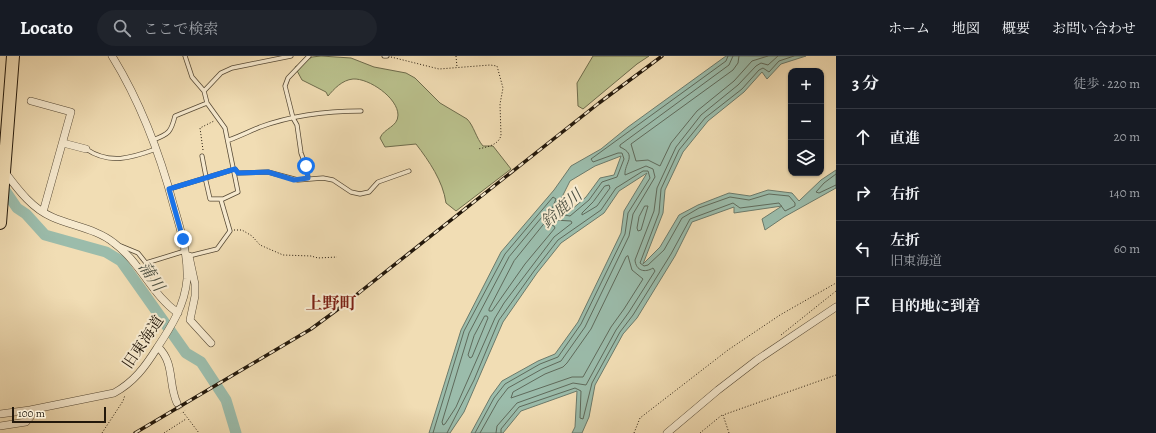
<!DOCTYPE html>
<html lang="ja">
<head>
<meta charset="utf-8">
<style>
  body { margin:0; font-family:Alegreya,"Noto Serif JP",serif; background:#20242c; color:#f1f3f6 }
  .controls { position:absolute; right:12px; top:12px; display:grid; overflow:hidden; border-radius:8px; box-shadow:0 1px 3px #0004 }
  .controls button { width:36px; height:36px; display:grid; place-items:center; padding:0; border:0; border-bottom:1px solid #363941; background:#171b24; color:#f1f3f6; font:20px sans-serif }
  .scale { position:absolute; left:12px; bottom:10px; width:94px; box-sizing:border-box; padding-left:4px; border:2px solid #23180b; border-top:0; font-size:11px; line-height:14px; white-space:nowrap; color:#23180b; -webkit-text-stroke:3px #f6e9ce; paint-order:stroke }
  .stop { position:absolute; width:12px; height:12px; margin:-9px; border:3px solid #1a73e8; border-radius:50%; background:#fff }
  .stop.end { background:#1a73e8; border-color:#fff; box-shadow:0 1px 4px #0008 }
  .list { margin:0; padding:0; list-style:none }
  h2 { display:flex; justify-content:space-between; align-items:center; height:52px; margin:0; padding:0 16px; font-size:17px }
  h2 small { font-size:13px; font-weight:400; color:#9ea1a6 }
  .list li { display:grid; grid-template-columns:26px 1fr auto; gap:12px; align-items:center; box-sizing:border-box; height:56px; padding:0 16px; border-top:1px solid #363941 }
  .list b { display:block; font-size:15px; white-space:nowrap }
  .list p { margin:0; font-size:13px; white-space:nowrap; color:#9ea1a6 }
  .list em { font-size:13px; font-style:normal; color:#9ea1a6 }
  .icon { flex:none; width:22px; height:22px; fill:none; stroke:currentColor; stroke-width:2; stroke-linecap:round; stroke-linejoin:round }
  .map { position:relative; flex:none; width:836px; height:377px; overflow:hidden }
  header { display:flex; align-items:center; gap:24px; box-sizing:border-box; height:56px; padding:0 20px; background:#171b24; border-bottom:1px solid #363941 }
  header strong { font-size:19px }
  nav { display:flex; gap:22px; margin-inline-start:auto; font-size:14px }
  .search { width:280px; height:36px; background:#20242c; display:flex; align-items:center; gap:10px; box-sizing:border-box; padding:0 14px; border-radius:22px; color:#9ea1a6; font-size:15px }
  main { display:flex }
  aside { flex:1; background:#171b24 }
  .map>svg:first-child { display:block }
</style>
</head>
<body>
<header>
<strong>Locato</strong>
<div class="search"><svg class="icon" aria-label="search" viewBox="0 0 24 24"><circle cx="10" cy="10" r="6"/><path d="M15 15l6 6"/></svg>ここで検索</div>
<nav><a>ホーム</a><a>地図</a><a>概要</a><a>お問い合わせ</a></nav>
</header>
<main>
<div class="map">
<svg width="836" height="377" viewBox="0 0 836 377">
  <rect width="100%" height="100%" fill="#f1ddb4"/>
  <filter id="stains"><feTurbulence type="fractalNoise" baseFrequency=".005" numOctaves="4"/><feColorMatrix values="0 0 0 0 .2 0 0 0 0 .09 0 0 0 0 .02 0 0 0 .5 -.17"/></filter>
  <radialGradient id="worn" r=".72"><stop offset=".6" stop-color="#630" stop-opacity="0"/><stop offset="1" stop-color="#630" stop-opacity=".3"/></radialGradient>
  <!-- green -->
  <path fill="#bac18d" stroke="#6e6c4c" d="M321,0L351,2L374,11L406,17L415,22L440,47L467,63C474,70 476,82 483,90H493L511,113L456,155L446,147C443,125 429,105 416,88L385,91L380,82C384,72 398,71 398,59C398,42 369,22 353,23C342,24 334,33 328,40L326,36L302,24L295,11L312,1Z
    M593,0H649L637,8L583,53L578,50L577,27Z"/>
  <!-- water -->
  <path fill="#9bbcab" stroke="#6b7a6b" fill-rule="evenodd" d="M726,0H806L781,8L767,23L762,16L744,36L708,65L683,96L665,134L663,157L643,208L660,191L679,159L698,149L729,137L750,140L768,134L792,137L799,145L821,124L836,114V132L784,161L765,174L762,163L782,150L734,157V151L692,166L675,200L637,262L623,278L595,329L589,361L582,377H572L575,371L577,335L521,355L503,377H471L491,340L502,325L538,305L555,298L578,266L621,177L624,155L647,117L619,135L604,157L561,187L537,217L503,266L464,356L450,377H429L461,274L501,196L554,134L571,110L601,93L628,71ZM621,100L614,119L600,122L586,141L569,156L555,155L570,125L595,110Z"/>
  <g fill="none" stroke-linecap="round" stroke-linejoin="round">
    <!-- shore -->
    <path stroke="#5f6a5b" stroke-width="1" d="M739,0L738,7L733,14L631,88L636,105L648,104L660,110L671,87L697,55L734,25L752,5L768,0
      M836,118L824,127L816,136L819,137L836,129
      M605,130L609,129L610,132L597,150L582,159V157L593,146Z
      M645,150H648L641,174L638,175L637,172L639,161Z
      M545,158L554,164L571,165L572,167L554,181L504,247L495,262L456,351L445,368L443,369L442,366L469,277L509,201Z
      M545,167L554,170L555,172L525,208L492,255H489V253L514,205Z
      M628,200L632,214L643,223L624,253L611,271L583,321H572L511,342L513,336L545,318L563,311L567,307L591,273L626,201Z
      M485,260H487L488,262L472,301L470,302L468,299L474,280Z
      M433,377L464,275L505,198L553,141L556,143L552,153L553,157L570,160L589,144L602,126L617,121L624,103L622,97H618L593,106L591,103L726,5L728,0
      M447,377L474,324L499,264L534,215L558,184L601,154L616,132L643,115H648L650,122L628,157L625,178L581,268L558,301L540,308L505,328L494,342L475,377
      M480,377L498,345L508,332L542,313L561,305L585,271L629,180L633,158L655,121L653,113L646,110L625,119C624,107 638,99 620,91V89L729,9L733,0
      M496,377L497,370L517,347L573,327L586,329L616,274L629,256L655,215L653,212C645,217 636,215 635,204L654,155L657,132L676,91L701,59L738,29L756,10L761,7L768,9L778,0
      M501,377V373L519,351L575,332L581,335L580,362L583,363L592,327L620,276L633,259L671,198L690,163L733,147L740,152L779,147L785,155L795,150V147L789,140L769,138L749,144L730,141L699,152L682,162L664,194L648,209L644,210L640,207L659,157L661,133L679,94L705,62L742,33L759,14L763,12L769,16L779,5L794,0"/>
    <!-- river -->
    <path stroke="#9bbcab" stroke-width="11" d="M0,127L17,152L26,158L45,179L106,196L121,205L186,297L201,306L226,344L236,377"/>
    <!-- minor-tunnel -->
    <path stroke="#c8b692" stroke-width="7" stroke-dasharray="7 3.5" stroke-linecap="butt" d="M177,347L183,356"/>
    <!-- service casing -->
    <g stroke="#564935" stroke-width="5">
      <path id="service" d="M185,0L192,21L204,35L207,47L225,72L238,136L221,144L230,175L217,193L189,200
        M384,0H387
        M204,35L221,17L232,12L291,0
        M153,84C169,78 171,76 175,60L207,47
        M229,84C240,80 250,75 260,71C293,59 327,55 361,55
        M86,93C110,109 131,102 156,93
        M202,100L206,121
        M205,121L210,143H223
        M308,122L307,113L301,97L297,69L293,62L285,30L288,22L309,0
        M169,133L235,113L238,117L268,116L298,124L323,122L333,124L351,136L360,138L369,136L378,126L409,115
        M121,190L138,197L146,207L185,195"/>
    </g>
    <!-- minor casing -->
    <g stroke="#564935" stroke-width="8">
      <path id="minor" d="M31,45L71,56L43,156
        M63,87L86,93
        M4,115C17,132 31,152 52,161C72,170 97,173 114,187C141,207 152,239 178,257
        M189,200L195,228V240L190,264L211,287
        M158,291C175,307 168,328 177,347
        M0,358L30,354L114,337C134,326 145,311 157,292C171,271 185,249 187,223C188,199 181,174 174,151C160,98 141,47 112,0
        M0,370L26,366L31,360L30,354
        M667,377L718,334L757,304L836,251"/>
    </g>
    <!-- trunk casing -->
    <g stroke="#23180b" stroke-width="14">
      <path id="trunk" d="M0,167L13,0"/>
    </g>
    <!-- path -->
    <path stroke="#23180b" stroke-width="1" stroke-dasharray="1 2" stroke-linecap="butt" d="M456,0L457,11
      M391,1L439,13L490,9L497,10L503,32L500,48L501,79C499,89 487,91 478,93
      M203,94L200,72L214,65
      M234,174H242L252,180L260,189L283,199L311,200L318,202L337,201
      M781,279L836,235
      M183,356L199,377
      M102,377L123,345L125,339
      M164,377L186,363
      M634,377L640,362L728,294L780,259L836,227
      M700,377L722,359
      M729,377L723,359L836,319"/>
    <!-- service -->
    <use href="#service" stroke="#f6e9ce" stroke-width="3.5"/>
    <!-- minor -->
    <use href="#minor" stroke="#f6e9ce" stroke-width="7"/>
    <!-- trunk -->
    <use href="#trunk" stroke="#f1ddb4" stroke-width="12"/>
    <!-- rail casing -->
    <g stroke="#23180b" stroke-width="3.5">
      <path id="rail" d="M135,377L311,273L341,251L599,47L662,0"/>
    </g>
    <!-- rail -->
    <use href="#rail" stroke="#f6e9ce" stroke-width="2" stroke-dasharray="6" stroke-linecap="butt"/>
  </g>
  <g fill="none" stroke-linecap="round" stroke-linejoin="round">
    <!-- route -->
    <path stroke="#1a73e8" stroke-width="5" d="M183,183L169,133L235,113L238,117L268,116L294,124L308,122L306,110"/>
  </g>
  <g text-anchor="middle" stroke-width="4" stroke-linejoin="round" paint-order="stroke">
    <!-- street labels -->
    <g font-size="15" fill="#23180b" stroke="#f6e9ce">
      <text transform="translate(143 286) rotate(-56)" y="5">旧東海道</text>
    </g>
    <!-- water labels -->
    <g font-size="16" font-style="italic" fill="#4d5143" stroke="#f6e9ce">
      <text transform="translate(561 152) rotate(-41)" y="6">鈴鹿川</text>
      <text transform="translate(152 220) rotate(55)" y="6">蒲川</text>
    </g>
    <!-- quarter labels -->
    <g font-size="17" font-weight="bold" fill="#7a1f14" stroke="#f6e9ce">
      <text x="331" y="253">上野町</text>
    </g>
  </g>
  <rect width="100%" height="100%" filter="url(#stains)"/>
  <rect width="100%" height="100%" fill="url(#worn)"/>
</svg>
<div class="controls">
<button>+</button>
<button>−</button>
<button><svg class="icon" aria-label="layers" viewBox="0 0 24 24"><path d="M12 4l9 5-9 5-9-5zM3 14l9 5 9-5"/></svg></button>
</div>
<div class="scale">100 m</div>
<div class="stop" style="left:306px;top:110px"></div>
<div class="stop end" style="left:183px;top:183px"></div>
</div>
<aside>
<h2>3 分<small>徒歩 · 220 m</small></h2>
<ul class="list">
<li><svg class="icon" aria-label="ahead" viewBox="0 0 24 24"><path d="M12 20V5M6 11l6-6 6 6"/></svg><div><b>直進</b></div><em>20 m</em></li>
<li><svg class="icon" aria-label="right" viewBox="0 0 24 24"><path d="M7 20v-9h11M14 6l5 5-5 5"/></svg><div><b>右折</b></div><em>140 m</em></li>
<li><svg class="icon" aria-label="left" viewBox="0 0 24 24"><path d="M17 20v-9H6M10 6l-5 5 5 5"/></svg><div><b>左折</b><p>旧東海道</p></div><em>60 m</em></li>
<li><svg class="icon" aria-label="arrive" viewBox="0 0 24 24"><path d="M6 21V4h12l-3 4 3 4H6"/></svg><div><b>目的地に到着</b></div></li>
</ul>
</aside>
</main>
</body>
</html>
